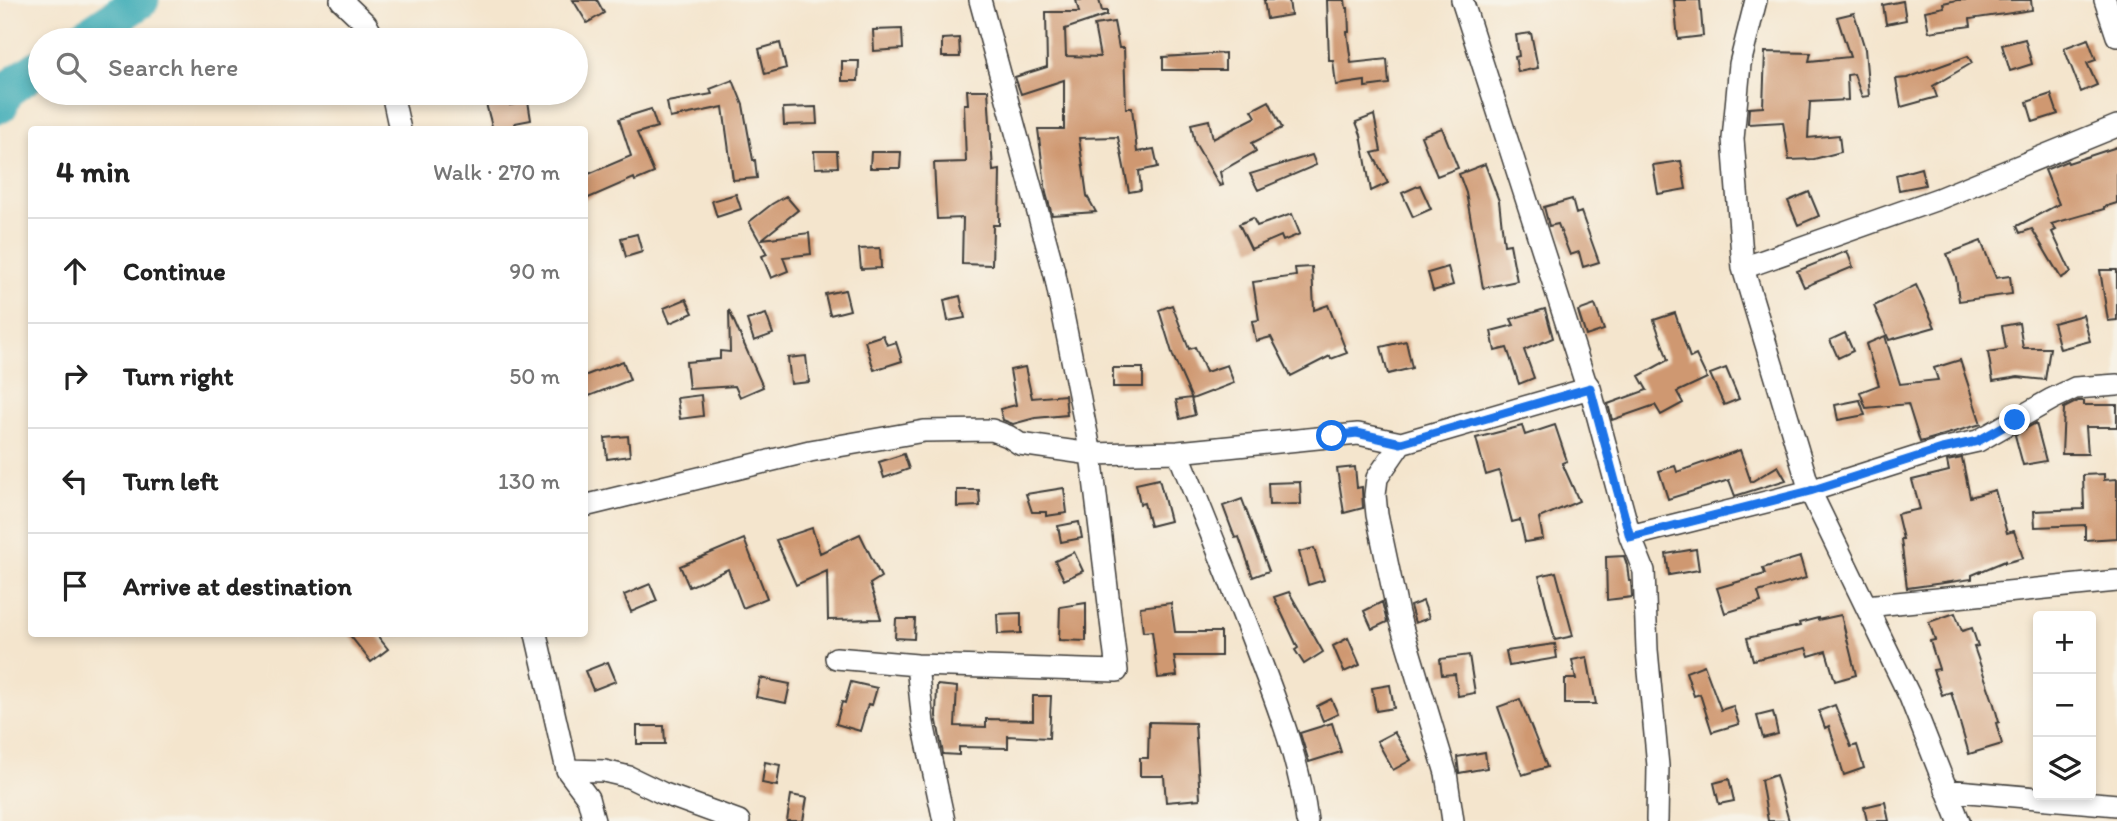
<!DOCTYPE html>
<html lang="en">
<head>
<meta charset="utf-8">
<style>
  body { margin:0; font-family:Itim,sans-serif; background:#f2f2f2; color:#222 }
  .controls { position:absolute; right:21px; bottom:21px; display:grid; overflow:hidden; border-radius:7px; box-shadow:0 4px 10px #0003 }
  .controls button { width:63px; height:63px; display:grid; place-items:center; padding:0; border:0; border-bottom:2px solid #e0e0e0; background:#fff; color:#222; font:35px sans-serif }
  .stop { position:absolute; width:21px; height:21px; margin:-16px; border:5px solid #1a73e8; border-radius:50%; background:#fff }
  .stop.end { background:#1a73e8; border-color:#fff; box-shadow:0 2px 7px #0008 }
  .list { margin:0; padding:0; list-style:none }
  h2 { display:flex; justify-content:space-between; align-items:center; height:91px; margin:0; padding:0 28px; font-size:30px }
  h2 small { font-size:23px; font-weight:400; color:#767676 }
  .list li { display:grid; grid-template-columns:46px 1fr auto; gap:21px; align-items:center; box-sizing:border-box; height:105px; padding:0 28px; border-top:2px solid #e0e0e0 }
  .list b { display:block; font-size:26px; white-space:nowrap }
  .list em { font-size:23px; font-style:normal; color:#767676 }
  .icon { flex:none; width:38px; height:38px; fill:none; stroke:currentColor; stroke-width:2; stroke-linecap:round; stroke-linejoin:round }
  .map { position:relative; flex:none; width:2117px; height:821px; overflow:hidden }
  .search { position:absolute; background:#fff; box-shadow:0 4px 10px #0003; left:28px; top:28px; width:560px; height:77px; display:flex; align-items:center; gap:18px; box-sizing:border-box; padding:0 24px; border-radius:38px; color:#767676; font-size:26px }
  .panel { position:absolute; background:#fff; box-shadow:0 4px 10px #0003; left:28px; top:126px; width:560px; height:511px; border-radius:7px }
  .map>svg:first-child { display:block }
</style>
</head>
<body>
<div class="map">
<svg width="2117" height="821" viewBox="0 0 2117 821">
  <rect width="100%" height="100%" fill="#f7f3e8"/>
  <filter id="ink" filterUnits="userSpaceOnUse"><feTurbulence type="fractalNoise" baseFrequency=".0143" numOctaves="2"/><feDisplacementMap in="SourceGraphic" scale="14" xChannelSelector="R" yChannelSelector="G"/><feConvolveMatrix kernelMatrix="1 2 1 2 8 2 1 2 1" color-interpolation-filters="sRGB"/></filter>
  <filter id="wash" filterUnits="userSpaceOnUse"><feTurbulence type="fractalNoise" baseFrequency=".00686" numOctaves="4" result="noise"/><feDisplacementMap in="SourceGraphic" scale="28" xChannelSelector="R" yChannelSelector="G"/><feGaussianBlur stdDeviation="1.57" result="paint"/><feColorMatrix in="noise" values="0 0 0 0 0 0 0 0 0 0 0 0 0 0 0 0 0 1.4 0 .05"/><feComposite in="paint" operator="in"/></filter>
  <g filter="url(#wash)">
    <rect width="100%" height="100%" fill="#f4e5cd"/>
    <g fill="none" stroke-linecap="round" stroke-linejoin="round">
      <!-- river -->
      <path stroke="#3aabb6" stroke-width="37" d="M81,40L141,0
        M0,105L6,90L40,67"/>
    </g>
    <g id="blocks">
      <!-- building -->
      <path fill="#cf9871" d="M573,0H597L604,13L587,23Z
        M1076,0H1099L1102,11H1107V15L1065,29L1066,56L1100,57L1094,25L1114,22L1119,48H1124L1126,108H1132L1137,152L1154,149L1158,167L1139,171L1141,190L1129,192L1118,137L1079,138L1087,196L1096,212L1052,215L1046,193L1038,129H1064V80L1021,94L1015,77L1047,67L1046,12H1079Z
        M1264,0H1289L1291,15L1267,19Z
        M1327,0H1345L1346,8H1348L1349,32H1347L1351,63L1387,59L1389,84L1365,87V81L1336,85L1333,60H1329Z
        M1674,0H1700L1703,36L1678,39Z
        M1957,0H2031L2032,10L1970,19L1971,26L1929,32L1925,11L1944,7L1943,3Z
        M1903,1L1906,20L1886,24L1883,5Z
        M1854,13L1865,49L1869,96L1862,97L1854,74L1847,75L1848,100L1810,102L1808,138L1839,135L1841,152L1814,159L1789,160L1783,122L1748,124L1749,108L1763,107L1765,52L1811,53L1809,61L1850,57L1837,17Z
        M902,29L903,49L874,51L873,30Z
        M1531,33L1538,68L1518,72L1515,57L1519,56L1516,35Z
        M959,38L960,57H942V39Z
        M2025,39L2032,64L2010,71L2002,45Z
        M2088,39L2096,60L2087,63L2097,85L2081,92L2064,48Z
        M780,43L786,68L765,74L759,49Z
        M1225,53V70H1163V57Z
        M1968,56L1972,63L1933,86L1937,97L1901,107L1896,79L1907,78Z
        M842,61H859L858,81H842Z
        M733,80L743,105L753,160H755L757,178L733,180L723,107L670,118L667,102L712,94L710,89Z
        M967,90H988L993,171L1000,170L999,225H993L992,265L962,264L963,218L937,219L934,163L966,162L964,104H968Z
        M507,94L510,105L528,101L531,120L515,123L517,130H493L485,100Z
        M2051,94L2058,114L2033,122L2027,102Z
        M1269,101L1282,128L1252,143L1256,151L1220,172L1223,185L1220,186L1195,143L1191,124L1209,120L1213,139L1256,117L1252,110Z
        M816,107L817,124L784,125L783,108Z
        M651,109L657,127L637,133L654,173L635,181L634,178L584,200V176L631,156L619,119Z
        M1374,115L1381,151L1372,153L1388,183L1371,191L1361,135L1356,122Z
        M1442,128L1458,168L1437,176L1421,136Z
        M2117,147V203L2104,207V209L2051,224L2056,230L2052,232L2071,272L2061,278L2032,229L2020,233L2017,226L2059,204L2045,170L2067,161L2068,163Z
        M814,151H837L838,167L815,168Z
        M871,152H901L900,168H870Z
        M1312,155L1316,165L1258,190L1250,174Z
        M1681,161L1686,189L1658,194L1653,165Z
        M1485,164L1499,201L1504,245L1510,244L1517,281L1483,288L1466,193L1459,174Z
        M1921,168L1925,185L1899,190L1896,175Z
        M1420,185L1431,209L1413,217L1402,193Z
        M1809,192L1819,216L1798,225L1788,201Z
        M736,194L741,209L717,217L712,201Z
        M786,196L798,210L762,239L809,233L811,254L783,257L788,271L771,278L762,256L767,254L749,222L772,204Z
        M1572,199L1576,214L1581,212L1599,262L1583,267L1579,252L1570,255L1558,224L1549,226L1544,207Z
        M1292,214L1300,234L1283,241L1281,236L1251,249L1239,224L1253,218L1257,226Z
        M637,234L642,252L626,257L621,238Z
        M1981,241L1996,278L2010,276L2012,294L1959,301L1956,277L1947,254Z
        M880,248L881,268L861,269L859,249Z
        M1847,251L1853,267L1804,287L1797,271Z
        M1312,267L1314,310L1328,305L1347,353L1331,359L1330,356L1291,376L1271,337L1256,341L1252,321L1259,320L1253,282L1296,276L1295,268Z
        M1448,267L1453,285L1433,291L1428,273Z
        M2100,270H2117V320L2108,321Z
        M1916,285L1935,327L1889,340L1874,306Z
        M845,290L850,310L830,315L825,294Z
        M960,296L965,318L948,321L944,300Z
        M686,299L693,313L670,323L664,308Z
        M1172,305L1189,349L1195,347L1206,372L1227,365L1234,383L1192,399L1173,356L1159,310Z
        M1595,305L1604,330L1586,336L1578,311Z
        M1545,309L1553,338L1524,350L1534,378L1519,384L1507,348L1495,351L1491,331L1514,325L1511,319Z
        M729,310L763,387L740,397L735,386L689,389L686,362L720,359V351L730,352Z
        M1675,313L1690,358L1696,355L1707,378L1677,392L1683,403L1661,415L1655,405L1612,420L1608,404L1647,390L1639,376L1668,360L1654,320Z
        M766,314L773,334L754,341L747,320Z
        M2083,315L2090,341L2060,349L2053,323Z
        M2019,323L2023,348H2050L2045,380L2018,377L1993,381L1988,352L2006,349L2002,326Z
        M1845,333L1853,351L1838,358L1830,340Z
        M883,335L887,345L896,342L902,361L874,370L865,341Z
        M1885,336L1900,384L1938,380L1934,368L1960,360L1981,424L1920,442L1908,404L1866,408L1860,392L1879,385L1866,344Z
        M1406,341L1412,368L1388,374L1381,347Z
        M806,356L809,382L791,384L788,358Z
        M623,361L630,380L584,398V376Z
        M1025,367L1032,398L1065,395L1067,415L1035,418L1013,424L1003,420L1000,409L1016,405L1010,370Z
        M1113,368H1143V387H1113Z
        M1726,368L1739,399L1724,405L1710,374Z
        M701,395L703,416L680,419L677,398Z
        M1191,398L1195,415L1180,419L1176,400Z
        M1860,400L1865,415L1838,420L1835,405Z
        M2078,401H2084V405H2117V427H2086L2088,454H2062L2064,408Z
        M2036,423L2046,461L2023,465L2015,435Z
        M1555,425L1567,461L1562,463L1579,501L1539,518L1543,539L1525,542L1520,520L1512,522L1499,471L1486,475L1476,438L1522,426L1525,435Z
        M628,436L630,456L607,459L605,438Z
        M1740,450L1751,482L1778,466L1786,480L1735,496L1729,480L1668,499L1659,471L1675,466L1677,472Z
        M904,454L909,469L884,478L879,462Z
        M1962,458L1970,497L1995,490L2007,533L2014,531L2023,558L2005,563V561L1972,575V579L1907,588L1901,539H1903L1897,514L1920,509L1912,480L1949,471L1947,461Z
        M1355,467L1357,488L1362,487V490L1363,508L1344,513L1337,469Z
        M2104,474V480L2117,479V538L2085,540V525L2035,527L2034,511L2084,509L2083,475Z
        M1159,479L1170,521L1150,526L1144,503L1140,504L1136,484Z
        M1300,482L1301,504L1269,505L1268,483Z
        M1064,488L1067,513L1046,516V512H1032L1026,494Z
        M957,490H979L980,506L957,507Z
        M1242,499L1269,571L1253,577L1239,537L1235,538L1223,506Z
        M1079,522L1082,538L1061,542L1058,526Z
        M812,528L820,553L860,534L881,577L870,584L881,619L828,620L827,571L796,585L776,540Z
        M744,539L767,598L743,608L728,569L689,587L680,566Z
        M1314,548L1324,580L1308,585L1299,552Z
        M1696,549L1699,570L1669,575L1666,554Z
        M1074,552L1083,571L1064,580L1055,561Z
        M1624,556L1627,565L1629,581H1631L1632,597L1607,600L1606,557Z
        M1800,557L1806,578L1758,592L1761,602L1725,613L1717,588L1765,574L1763,568Z
        M1556,572L1573,636L1555,640L1539,576Z
        M650,584L657,601L631,612L624,595Z
        M1289,592L1323,652L1304,664L1295,650L1298,648L1274,597Z
        M1423,601L1429,618L1415,623L1410,606Z
        M1382,602L1387,622L1372,629L1364,611Z
        M1086,603V641L1059,640L1060,607Z
        M1171,603L1175,632H1221V656H1174L1177,676L1158,678L1152,631L1143,632L1140,607Z
        M1021,613V633L998,634L997,614Z
        M1955,613L1962,631L1972,628L1978,646L1974,647L1993,701L1999,722L1996,723L2002,744L1969,754L1951,692L1942,695L1933,670L1939,669L1930,641L1935,640L1929,622Z
        M1841,615L1856,675L1835,681L1826,651L1809,656L1806,648L1753,660L1747,638L1800,626L1799,623L1818,618V620Z
        M896,619H915L914,639L895,638Z
        M349,634H376L388,649L371,662Z
        M1348,638L1360,665L1344,672L1333,646Z
        M1555,644L1557,658L1509,666L1506,651Z
        M1469,655L1475,693L1458,696L1455,674L1442,675L1440,659Z
        M1587,657L1596,704H1565V679H1576L1572,660Z
        M608,662L616,681L593,690L585,671Z
        M1704,665L1721,710L1733,706L1739,724L1712,732L1700,694L1694,696L1686,672Z
        M760,678L790,684L786,703L756,697Z
        M851,682L877,688L872,705L868,704L860,731L836,724L842,702L845,703Z
        M937,685L957,687L955,726L986,727V719L1033,720V696H1051L1049,738L1008,736V748L959,747V755L943,754L936,716Z
        M1390,685L1394,708L1376,711L1372,688Z
        M1331,699L1338,714L1323,721L1317,706Z
        M1520,699L1547,767L1522,775L1498,707Z
        M1835,705L1851,747L1857,745L1864,768L1844,775L1829,726L1825,728L1819,711Z
        M1773,712L1778,734L1763,738L1757,716Z
        M1149,722L1195,723L1200,799L1166,802L1164,776H1140V758H1148Z
        M1332,723L1341,752L1309,762L1300,733Z
        M637,726H664L665,744H637Z
        M1394,732L1411,760L1393,770L1377,741Z
        M1485,752L1487,768L1459,773L1457,757Z
        M765,762L780,765L777,786L762,783Z
        M1776,775L1789,821H1768L1761,780Z
        M1729,779L1734,801L1719,804L1714,783Z
        M791,795L807,798L803,821H787Z
        M1885,802L1889,821H1867L1864,807Z"/>
    </g>
  </g>
  <g filter="url(#ink)">
    <use href="#blocks" fill-opacity="0" stroke="#3c3a37" stroke-width="2"/>
    <g fill="none" stroke-linecap="round" stroke-linejoin="round">
      <!-- street casing -->
      <g stroke="#3c3a37" stroke-width="24">
        <path id="street" d="M341,0L366,24L375,40
          M1462,0L1585,381L1590,388L1630,536L1644,571L1647,650L1658,766L1657,821
          M1756,0L1740,64L1733,139L1743,268L1810,491L1910,697L1959,821
          M2105,0L2117,36
          M392,93L400,130
          M1743,268L1938,199L2117,126
          M1401,443L1377,478L1375,495L1377,515L1398,614L1446,773L1453,821
          M1178,452C1206,522 1235,591 1261,662C1281,714 1300,765 1307,821
          M584,506L810,451L924,431L992,430L1008,436L1020,444L1091,454L1178,452L1358,434L1401,443L1590,388
          M1630,536L1810,491L1942,449L1978,441L2052,399L2075,388L2117,385
          M1866,606L2117,581
          M536,634L567,770L588,798L594,821
          M836,658L917,665L1117,671L1091,454L1055,275L980,0
          M917,665L923,723L944,821
          M567,770L604,771L629,777L662,793L739,821
          M1946,790L2117,805"/>
      </g>
      <!-- street -->
      <use href="#street" stroke="#fff" stroke-width="21"/>
    </g>
  </g>
  <g fill="none" stroke-linecap="round" stroke-linejoin="round" filter="url(#ink)">
    <!-- route -->
    <path stroke="#1a73e8" stroke-width="9" d="M1332,436L1357,433L1401,443L1590,388L1630,537L1810,491L1942,449L1978,441L2015,420"/>
  </g>
</svg>
<div class="controls">
<button>+</button>
<button>−</button>
<button><svg class="icon" aria-label="layers" viewBox="0 0 24 24"><path d="M12 4l9 5-9 5-9-5zM3 14l9 5 9-5"/></svg></button>
</div>
<div class="stop" style="left:1332px;top:436px"></div>
<div class="stop end" style="left:2015px;top:420px"></div>
<div class="search"><svg class="icon" aria-label="search" viewBox="0 0 24 24"><circle cx="10" cy="10" r="6"/><path d="M15 15l6 6"/></svg>Search here</div>
<section class="panel">
<h2>4 min<small>Walk · 270 m</small></h2>
<ul class="list">
<li><svg class="icon" aria-label="ahead" viewBox="0 0 24 24"><path d="M12 20V5M6 11l6-6 6 6"/></svg><div><b>Continue</b></div><em>90 m</em></li>
<li><svg class="icon" aria-label="right" viewBox="0 0 24 24"><path d="M7 20v-9h11M14 6l5 5-5 5"/></svg><div><b>Turn right</b></div><em>50 m</em></li>
<li><svg class="icon" aria-label="left" viewBox="0 0 24 24"><path d="M17 20v-9H6M10 6l-5 5 5 5"/></svg><div><b>Turn left</b></div><em>130 m</em></li>
<li><svg class="icon" aria-label="arrive" viewBox="0 0 24 24"><path d="M6 21V4h12l-3 4 3 4H6"/></svg><div><b>Arrive at destination</b></div></li>
</ul>
</section>
</div>
</body>
</html>
